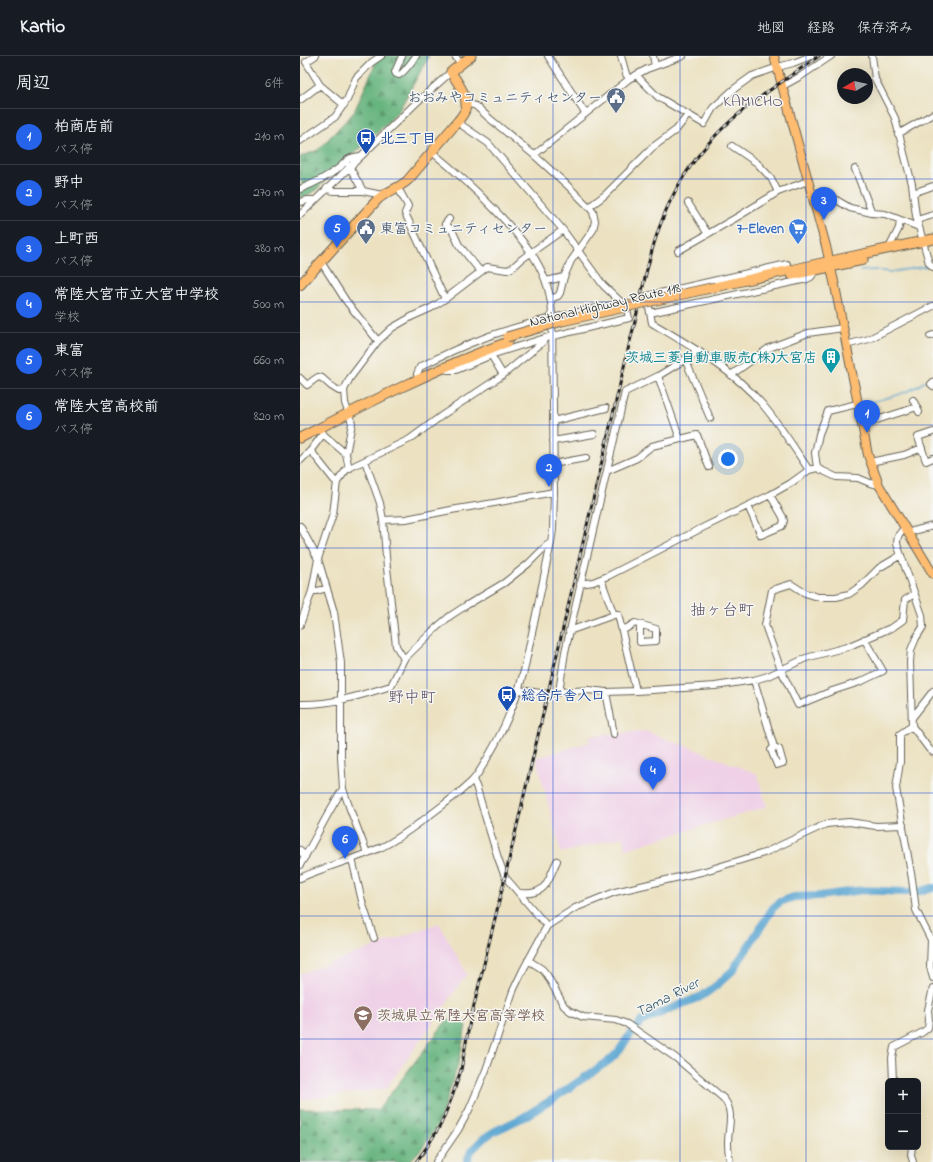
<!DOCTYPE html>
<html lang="ja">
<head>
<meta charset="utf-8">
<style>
  body { margin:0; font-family:"Indie Flower","Klee One",sans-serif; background:#20242c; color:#f1f3f6 }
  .controls { position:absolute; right:12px; bottom:12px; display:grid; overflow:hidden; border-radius:6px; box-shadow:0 4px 16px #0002 }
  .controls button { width:36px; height:36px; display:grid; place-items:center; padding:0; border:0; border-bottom:1px solid #363941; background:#171b24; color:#f1f3f6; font:20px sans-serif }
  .compass { position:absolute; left:537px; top:12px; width:36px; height:36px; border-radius:50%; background:#171b24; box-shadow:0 4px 16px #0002; rotate:261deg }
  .you { position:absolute; left:428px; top:403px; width:14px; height:14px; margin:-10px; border:3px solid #fff; border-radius:50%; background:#1a73e8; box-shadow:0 0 0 6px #1a73e833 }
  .badge { display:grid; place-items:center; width:26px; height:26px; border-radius:50%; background:#2563eb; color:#fff; font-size:13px; font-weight:700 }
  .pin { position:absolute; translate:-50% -33px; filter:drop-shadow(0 1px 2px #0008) }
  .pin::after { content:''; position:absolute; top:21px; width:14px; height:12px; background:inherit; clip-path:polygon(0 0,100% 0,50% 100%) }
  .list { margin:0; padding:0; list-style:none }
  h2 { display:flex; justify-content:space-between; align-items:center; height:52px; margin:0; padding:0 16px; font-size:17px }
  h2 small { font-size:13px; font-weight:400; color:#9ea1a6 }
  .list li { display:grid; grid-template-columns:26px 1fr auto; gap:12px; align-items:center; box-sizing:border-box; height:56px; padding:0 16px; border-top:1px solid #363941 }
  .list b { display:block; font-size:15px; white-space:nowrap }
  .list p { margin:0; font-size:13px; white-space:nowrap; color:#9ea1a6 }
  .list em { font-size:13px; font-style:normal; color:#9ea1a6 }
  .map { position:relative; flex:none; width:633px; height:1106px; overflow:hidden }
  header { display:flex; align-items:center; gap:24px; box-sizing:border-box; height:56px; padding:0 20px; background:#171b24; border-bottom:1px solid #363941 }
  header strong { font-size:19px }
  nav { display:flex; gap:22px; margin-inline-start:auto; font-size:14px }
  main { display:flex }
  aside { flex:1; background:#171b24 }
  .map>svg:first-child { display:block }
</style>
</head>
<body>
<header>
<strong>Kartio</strong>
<nav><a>地図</a><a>経路</a><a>保存済み</a></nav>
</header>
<main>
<aside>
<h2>周辺<small>6件</small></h2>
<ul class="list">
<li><span class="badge">1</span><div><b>柏商店前</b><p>バス停</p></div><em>210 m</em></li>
<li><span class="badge">2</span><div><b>野中</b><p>バス停</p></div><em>270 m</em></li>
<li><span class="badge">3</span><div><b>上町西</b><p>バス停</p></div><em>380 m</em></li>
<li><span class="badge">4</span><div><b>常陸大宮市立大宮中学校</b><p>学校</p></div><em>500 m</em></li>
<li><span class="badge">5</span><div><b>東富</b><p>バス停</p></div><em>660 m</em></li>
<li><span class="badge">6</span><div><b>常陸大宮高校前</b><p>バス停</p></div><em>820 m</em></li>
</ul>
</aside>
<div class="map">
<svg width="633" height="1106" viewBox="0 0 633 1106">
  <defs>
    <pattern id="forest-firs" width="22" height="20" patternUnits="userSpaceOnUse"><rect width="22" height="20" fill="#66b47e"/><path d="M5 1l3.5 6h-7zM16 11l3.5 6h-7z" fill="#539266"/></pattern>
  </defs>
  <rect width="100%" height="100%" fill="#f6f6f2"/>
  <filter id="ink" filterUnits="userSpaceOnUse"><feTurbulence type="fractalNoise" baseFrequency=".025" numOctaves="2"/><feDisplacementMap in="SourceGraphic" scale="8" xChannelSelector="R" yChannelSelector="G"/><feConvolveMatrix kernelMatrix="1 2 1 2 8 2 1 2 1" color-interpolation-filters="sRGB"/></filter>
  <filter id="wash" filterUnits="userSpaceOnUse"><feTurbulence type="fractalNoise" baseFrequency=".012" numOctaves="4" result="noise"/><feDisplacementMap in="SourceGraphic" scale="16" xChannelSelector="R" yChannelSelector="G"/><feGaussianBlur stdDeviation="0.9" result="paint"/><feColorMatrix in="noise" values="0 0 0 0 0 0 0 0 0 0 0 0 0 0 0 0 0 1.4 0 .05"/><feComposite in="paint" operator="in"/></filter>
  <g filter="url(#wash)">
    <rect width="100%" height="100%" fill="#ece2c2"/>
    <!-- built -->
    <path fill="#efd0e7" d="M345,675L389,691L457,718L467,751L326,793L322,781L261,797L236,702L290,686L289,680Z
      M139,867L167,918L86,1033L0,1044V918Z"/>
    <!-- forest -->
    <path fill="url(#forest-firs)" stroke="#41684d" d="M79,0H129L98,56L66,88L34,113L17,134L0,143V130L3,129L0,124V101L18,94L54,56Z
      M156,961L163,963L166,969L159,1006L138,1069L122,1092L109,1106H0V1053L78,1054L147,964Z"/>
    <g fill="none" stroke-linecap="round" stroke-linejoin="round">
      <!-- stream -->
      <path stroke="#59a4d1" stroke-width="1.5" d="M560,215L576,214L590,216L628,210
        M564,347C590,342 613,337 633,319"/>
      <!-- river -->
      <path stroke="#59a4d1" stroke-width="8" d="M167,1106L171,1095L184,1082L195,1075L222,1062L250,1045L310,1004L319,995L331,977L341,966L365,955L402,940L417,929L433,914L473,852L480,846L494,841L520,840L562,834L605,836L621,835L633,832"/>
    </g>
  </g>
  <g filter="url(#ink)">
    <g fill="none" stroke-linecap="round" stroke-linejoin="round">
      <!-- minor casing -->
      <g stroke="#656156" stroke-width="8">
        <path id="minor" d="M15,0L6,6L20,29L44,49
          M102,0L95,16L96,18C97,18 98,19 99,19C103,18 113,4 116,0
          M155,0L161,8
          M248,0L285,57
          M321,0L326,18L329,23
          M353,0L355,10
          M572,0L575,23L595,62L612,128L616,160L629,207L633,211
          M336,19L358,41L404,68L413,52L434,33L452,20L478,11L493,7L511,0
          M483,30L501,20L531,0
          M0,44L20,29
          M166,47L176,50L189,62L234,99L266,128L289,151L293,156L295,165L293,174L271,205L264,221L260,237L258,240L250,243
          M157,66L188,87L263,174
          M598,78L633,58
          M0,85L35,61L47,44L56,22L72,6L81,0
          M432,90L457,107L471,122L478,136
          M234,99L329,23L347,13L383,0
          M49,110L63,135
          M555,113L572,157
          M27,132L33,135H63L82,139
          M98,132L108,150L105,157L145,243
          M0,133C13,128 28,120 39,112C49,103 45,103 60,100
          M613,137L633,130
          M512,138L523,136L550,152L572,157L585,158L619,171
          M0,146L8,144H15
          M388,147L408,178
          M289,151L305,139L353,91L376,74L388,59
          M0,159L116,47L151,16
          M149,163L145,168L152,174L159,189L180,215
          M617,164L633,159
          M589,192L599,172L600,164
          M378,195L439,160L478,136L508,125
          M21,206L46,245L78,285
          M488,214L487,208L347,240L352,267C391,290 433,314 463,349C480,369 494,392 509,414
          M246,225L264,221
          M350,257L507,223L511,221L515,215
          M630,280L633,279
          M546,289L569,283L633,250
          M191,299L203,319
          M385,303L410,362
          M145,311L147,314H156L194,298L245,282
          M117,318L120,311C142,299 165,289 189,280C233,265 278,256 322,247
          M431,319L469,292L508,277L543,272
          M358,320L380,383
          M0,322L7,329L15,323L18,321L22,322L31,330L39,335L44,334
          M633,326L631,328L633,330
          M613,344L619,356
          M253,365L306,352
          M561,369L617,351
          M633,376L618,381L626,405L633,402
          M23,378L46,398
          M253,385L294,378
          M11,395L34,424L37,426
          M0,405L11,394L23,378L21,371
          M65,405L80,447L83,464L87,512L96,590L104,603
          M570,406L604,399L622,392
          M253,408L286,402
          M517,412L515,397L519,378L528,355L557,348
          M307,415L337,402L352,390L397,379L409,411
          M448,450L461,479L482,470L484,465L483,461L470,439
          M83,464L106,463L151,454L194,447L254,436
          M0,470L18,503L34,556L41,607V701L43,733L50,753L67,797
          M605,472C599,477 597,480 597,488L622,559L623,571L616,582L611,594L610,606L612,670L629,693L633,696
          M608,477L613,475L633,470
          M280,528L293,526L308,520L400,473L470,439L491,427L509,414L517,412L536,421L558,422L570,427L579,429
          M12,535H17L27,532
          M313,558H318L336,635
          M0,569L12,535L18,503L33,458L37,426L47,413L110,383L144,358L203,319L243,286L245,282L329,262L325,246L322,247L303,229L263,174L222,203L212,212L207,214L187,211L145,243L131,252L113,260L92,272L78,285L50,322L44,334L45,347L52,367L46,398L49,413
          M269,575L314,559L301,523
          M322,575L335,567L356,573V585L340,586V569
          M564,583L583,615L560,626L532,635L498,649L481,614L465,569L472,534L491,528L505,537L518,541H536L549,538L562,529L579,512L601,499
          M454,624L474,691L471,694L477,709L483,707L479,693L474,691
          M219,634L248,638L259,636L289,634L306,636L336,635L415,630L454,624L468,620L506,602L547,591L593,571L603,564L605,544L614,538
          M259,636L265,596L325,336L358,320L399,295
          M306,636L314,678
          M0,648C31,649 62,639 91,630L104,603L136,572L150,560L167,549L204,527L228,508L247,489L251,487
          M612,662L633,635
          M612,670L600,678V706L596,732L612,823L616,854L631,884L630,911L633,922
          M173,724L176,730L198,802L205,821L247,870
          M0,794L5,801
          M52,803L63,849L74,882
          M0,809C15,784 27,757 43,733
          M0,822C27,810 56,803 82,791C100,782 115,770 130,759C144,748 160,737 173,724C179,717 183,709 188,701C204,674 216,645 224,615L251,487L253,473L254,436L252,262C252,215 224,184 193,152C174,132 154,114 132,96
          M220,837C247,840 247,825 257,805
          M228,904L242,913L247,919L264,950L270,955L283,961L316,964L327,968L376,1002L423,1042C435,1055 428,1072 428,1087C428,1093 429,1100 430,1106
          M593,1025L592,1002L594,991L623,976L628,972L629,964L628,954L633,932
          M612,1091L611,1099L613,1106
          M136,1106L158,1074L169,1054L186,1014L213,935L223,914L247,870L275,852L315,836L405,815L464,797L526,768L549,766L576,770L603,769"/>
      </g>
      <!-- major casing -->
      <g stroke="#656156" stroke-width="10">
        <path id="major" d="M474,0L526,190L535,230L568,399L579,429L633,518"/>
      </g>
      <!-- highway casing -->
      <g stroke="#656156" stroke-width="11">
        <path id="highway" d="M492,219L563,204
          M0,229L78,143C87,135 98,133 108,124L158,65C161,61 164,58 165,54C170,42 157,26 151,16L171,0
          M415,231L517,208L633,183
          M0,382C68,347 136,312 208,286"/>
      </g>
      <!-- minor -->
      <use href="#minor" stroke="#fff" stroke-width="6"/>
      <!-- major -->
      <use href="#major" stroke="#fdbc70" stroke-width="8"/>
      <!-- highway -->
      <use href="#highway" stroke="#fdbc70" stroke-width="9"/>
      <!-- rail casing -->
      <g stroke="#1c1c1c" stroke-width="3">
        <path id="rail" d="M116,1106L127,1091L141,1068L152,1041L161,1014L169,970L205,821L330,285C341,246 346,205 361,167C373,134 393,103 417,78C446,48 485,24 519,0"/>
      </g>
      <!-- rail -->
      <use href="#rail" stroke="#f6f6f2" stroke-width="1.5" stroke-dasharray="4.5" stroke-linecap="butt"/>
      <!-- highway-bridge casing -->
      <g stroke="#656156" stroke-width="11" stroke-linecap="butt">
        <path id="highway-bridge" d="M207,281L262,265L415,231"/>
      </g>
      <!-- highway-bridge -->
      <use href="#highway-bridge" stroke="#fdbc70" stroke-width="9"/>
    </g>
  </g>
  <!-- grid -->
  <path fill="none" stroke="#1d4ed8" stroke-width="1" stroke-opacity="0.55" d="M127,0V1106M253,0V1106M380,0V1106M506,0V1106M0,123H633M0,246H633M0,369H633M0,492H633M0,614H633M0,737H633M0,860H633M0,983H633"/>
  <!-- icons -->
  <defs>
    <g id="civic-pin" transform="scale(1)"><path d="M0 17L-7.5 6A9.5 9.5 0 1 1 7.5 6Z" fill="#5c6f8a" stroke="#f6f6f2"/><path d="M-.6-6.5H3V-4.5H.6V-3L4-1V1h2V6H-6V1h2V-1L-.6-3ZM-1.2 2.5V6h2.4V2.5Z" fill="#fff"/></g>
    <g id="bus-pin" transform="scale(1)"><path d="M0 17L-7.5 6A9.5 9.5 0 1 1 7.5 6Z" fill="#1a4fb4" stroke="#f6f6f2"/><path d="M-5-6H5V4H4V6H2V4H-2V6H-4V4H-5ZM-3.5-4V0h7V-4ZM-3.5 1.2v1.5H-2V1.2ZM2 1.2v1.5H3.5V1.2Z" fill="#fff"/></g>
    <g id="supermarket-pin" transform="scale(1)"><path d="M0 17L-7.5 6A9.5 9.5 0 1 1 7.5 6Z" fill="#3f7fe0" stroke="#f6f6f2"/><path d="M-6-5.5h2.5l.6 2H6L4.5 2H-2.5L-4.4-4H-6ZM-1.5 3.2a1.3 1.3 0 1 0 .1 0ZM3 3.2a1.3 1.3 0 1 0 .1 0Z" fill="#fff"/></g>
    <g id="building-pin" transform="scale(1)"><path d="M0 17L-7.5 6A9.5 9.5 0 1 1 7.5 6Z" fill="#0f9aa8" stroke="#f6f6f2"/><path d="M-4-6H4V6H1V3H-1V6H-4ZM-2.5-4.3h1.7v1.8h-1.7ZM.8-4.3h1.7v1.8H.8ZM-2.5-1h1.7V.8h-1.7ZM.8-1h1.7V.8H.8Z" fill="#fff"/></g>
    <g id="school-pin" transform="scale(1)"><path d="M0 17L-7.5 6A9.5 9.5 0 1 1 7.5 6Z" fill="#8d6e63" stroke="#f6f6f2"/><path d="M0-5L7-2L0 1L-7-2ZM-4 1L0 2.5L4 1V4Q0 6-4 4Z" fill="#fff"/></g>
  </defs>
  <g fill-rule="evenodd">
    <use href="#civic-pin" x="316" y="41"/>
    <use href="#bus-pin" x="66" y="82"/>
    <use href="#civic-pin" x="66" y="172"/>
    <use href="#supermarket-pin" x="498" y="172"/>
    <use href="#building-pin" x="531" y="301"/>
    <use href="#bus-pin" x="207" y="639"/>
    <use href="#school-pin" x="63" y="959"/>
  </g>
  <g text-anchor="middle" stroke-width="3" stroke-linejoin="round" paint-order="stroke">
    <!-- service labels -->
    <g font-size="14" font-weight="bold" fill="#4e5e75" stroke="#f6f6f2" text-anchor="end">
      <text x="302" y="46">おおみやコミュニティセンター</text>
      <text x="80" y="177" text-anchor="start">東富コミュニティセンター</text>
    </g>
    <!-- transit labels -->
    <g font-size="14" font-weight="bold" fill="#164399" stroke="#f6f6f2" text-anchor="start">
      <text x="80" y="87">北三丁目</text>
      <text x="221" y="644">総合庁舎入口</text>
    </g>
    <!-- shop labels -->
    <g font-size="14" font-weight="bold" fill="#366cbe" stroke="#f6f6f2" text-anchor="end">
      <text x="484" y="177">7-Eleven</text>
    </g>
    <!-- street labels -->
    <g font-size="14" fill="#1c1c1c" stroke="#f6f6f2">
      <text transform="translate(305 248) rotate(-13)" y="5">National Highway Route 118</text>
    </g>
    <!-- culture labels -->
    <g font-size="14" font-weight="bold" fill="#0d838f" stroke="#f6f6f2" text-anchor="end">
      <text x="517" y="306">茨城三菱自動車販売(株)大宮店</text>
    </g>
    <!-- education labels -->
    <g font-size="14" font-weight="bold" fill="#785e54" stroke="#f6f6f2" text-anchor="start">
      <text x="77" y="964">茨城県立常陸大宮高等学校</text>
    </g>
    <!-- water labels -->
    <g font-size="15" font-style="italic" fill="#37596d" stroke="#f6f6f2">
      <text transform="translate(367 941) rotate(-27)" y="5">Tama River</text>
    </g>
    <!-- quarter labels -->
    <g font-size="16" fill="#5d5063" stroke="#f6f6f2">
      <text x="453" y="50">KAMICHO</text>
      <text x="422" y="559">抽ヶ台町</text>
      <text x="112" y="646">野中町</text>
    </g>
  </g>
</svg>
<div class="controls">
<button>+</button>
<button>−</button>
</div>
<svg class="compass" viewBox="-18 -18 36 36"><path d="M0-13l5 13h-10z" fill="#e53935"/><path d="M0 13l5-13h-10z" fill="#9ea1a6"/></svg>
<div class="you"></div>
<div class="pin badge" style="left:567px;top:377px">1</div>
<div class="pin badge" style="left:249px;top:431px">2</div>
<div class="pin badge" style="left:524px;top:164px">3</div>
<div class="pin badge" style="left:353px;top:734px">4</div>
<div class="pin badge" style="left:37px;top:192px">5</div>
<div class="pin badge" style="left:45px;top:803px">6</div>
</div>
</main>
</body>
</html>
